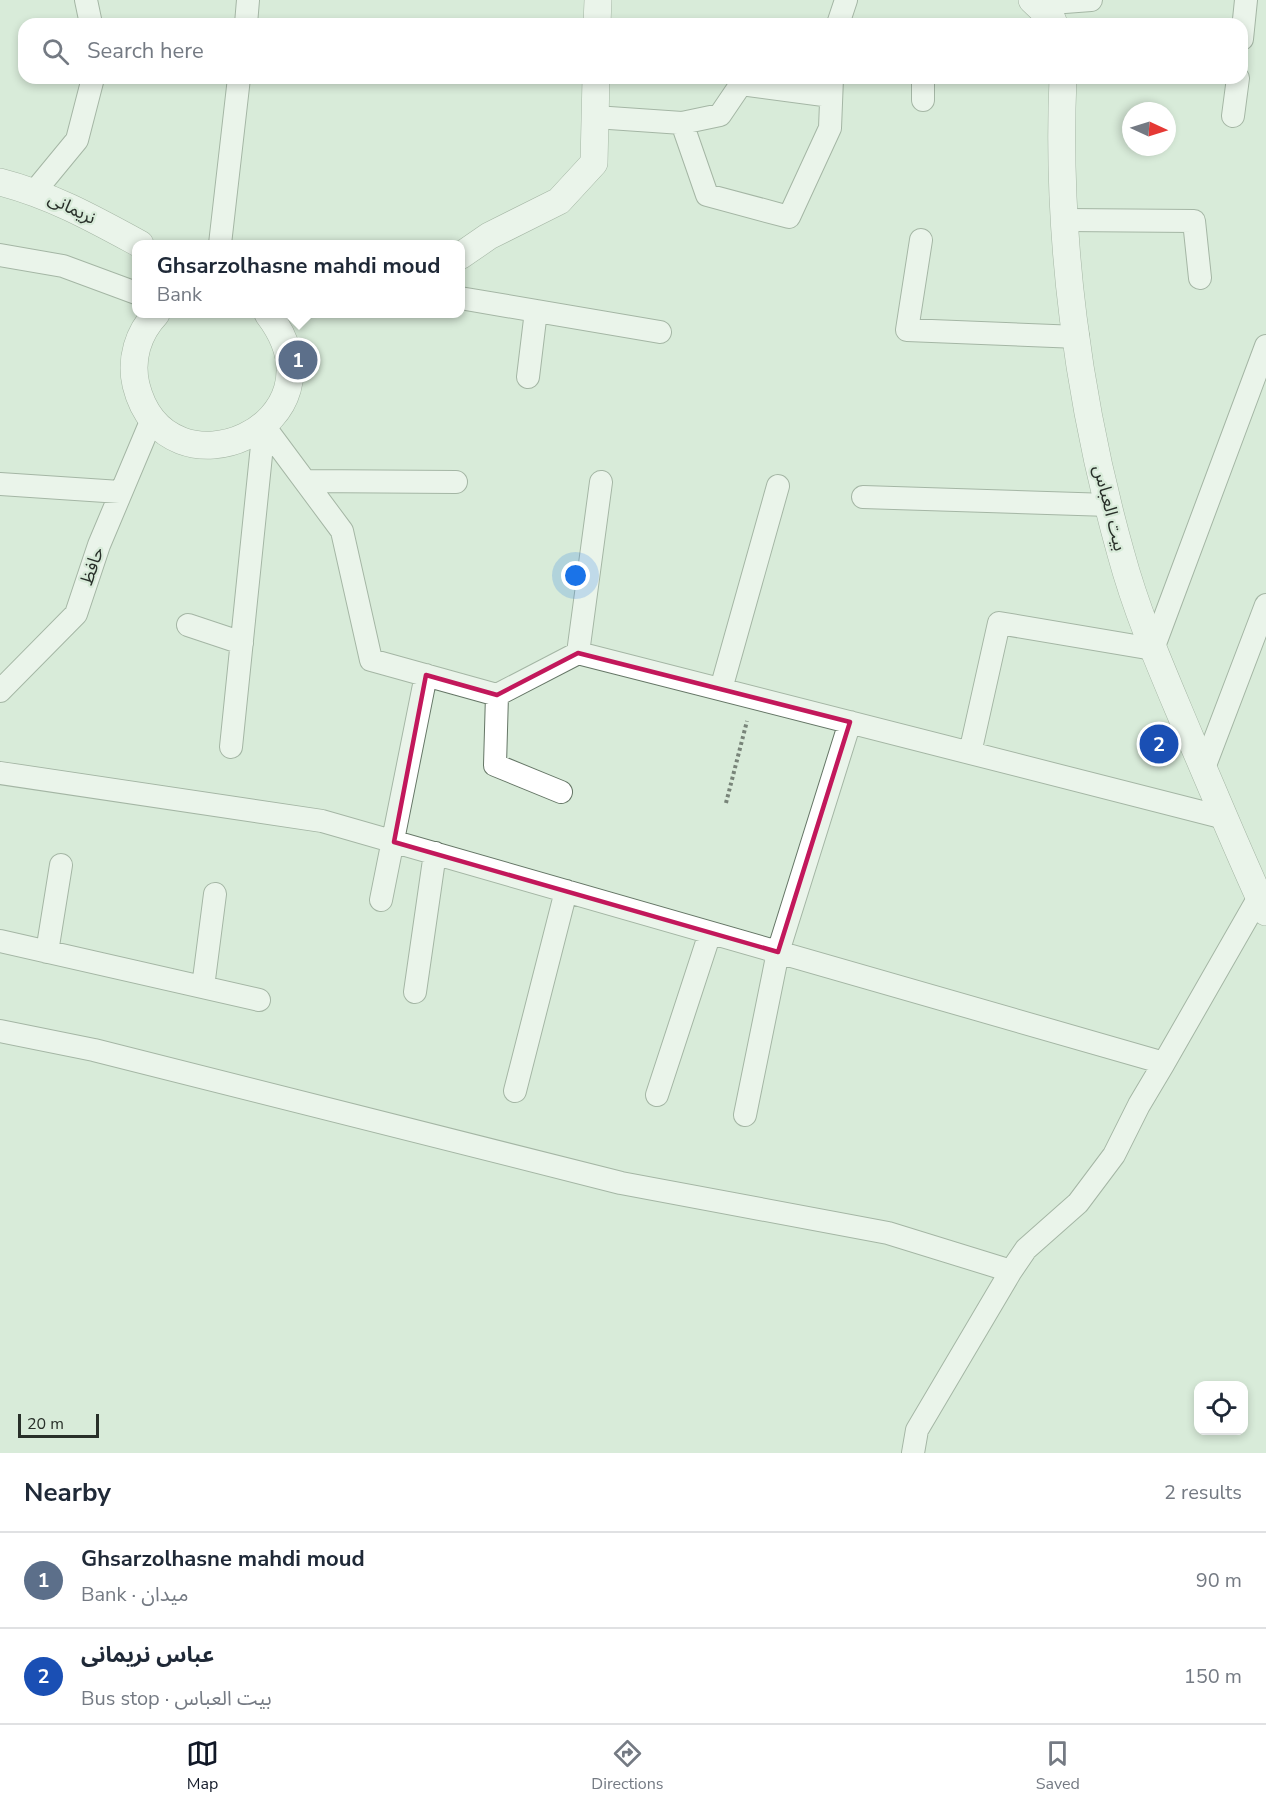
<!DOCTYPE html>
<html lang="en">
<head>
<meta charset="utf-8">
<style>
  body { margin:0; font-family:"Nunito Sans","Noto Sans Arabic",sans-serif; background:#f6f6f7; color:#1f2937 }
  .controls { position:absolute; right:18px; bottom:18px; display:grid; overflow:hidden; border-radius:12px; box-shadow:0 3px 9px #0003 }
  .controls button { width:54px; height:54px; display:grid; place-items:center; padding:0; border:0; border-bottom:2px solid #e0e1e3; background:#fff; color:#1f2937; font:30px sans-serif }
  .compass { position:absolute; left:1122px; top:102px; width:54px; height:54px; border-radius:50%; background:#fff; box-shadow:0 3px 9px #0003; rotate:94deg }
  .scale { position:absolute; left:18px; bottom:15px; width:81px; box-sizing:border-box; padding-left:6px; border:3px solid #282f29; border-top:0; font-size:16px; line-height:21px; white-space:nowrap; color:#282f29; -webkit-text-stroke:4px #d8ebd9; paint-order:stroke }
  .you { position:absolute; left:576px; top:576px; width:21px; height:21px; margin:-15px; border:4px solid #fff; border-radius:50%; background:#1a73e8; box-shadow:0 0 0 9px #1a73e833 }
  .badge { display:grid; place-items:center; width:39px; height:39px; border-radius:50%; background:#111827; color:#fff; font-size:20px; font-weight:700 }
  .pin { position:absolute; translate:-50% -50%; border:3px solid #fff; box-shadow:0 2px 6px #0006 }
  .popup { position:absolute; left:132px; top:240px; width:333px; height:78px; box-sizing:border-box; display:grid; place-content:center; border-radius:12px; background:#fff; filter:drop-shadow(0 2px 4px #0005); font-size:20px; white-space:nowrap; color:#747a83 }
  .popup b { font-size:22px; color:#1f2937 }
  .popup::after { content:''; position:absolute; left:50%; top:100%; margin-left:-12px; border:12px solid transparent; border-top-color:#fff }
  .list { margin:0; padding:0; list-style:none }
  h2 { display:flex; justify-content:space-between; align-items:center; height:78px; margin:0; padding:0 24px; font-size:26px }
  h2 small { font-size:20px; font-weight:400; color:#747a83 }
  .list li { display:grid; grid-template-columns:39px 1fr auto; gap:18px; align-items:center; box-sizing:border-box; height:96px; padding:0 24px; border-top:2px solid #e0e1e3 }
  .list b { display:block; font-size:22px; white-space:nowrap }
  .list p { margin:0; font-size:20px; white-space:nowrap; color:#747a83 }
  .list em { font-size:20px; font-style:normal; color:#747a83 }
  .icon { flex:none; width:33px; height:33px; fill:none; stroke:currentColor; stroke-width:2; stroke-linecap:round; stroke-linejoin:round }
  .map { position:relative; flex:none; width:1266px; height:1453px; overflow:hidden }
  .search { position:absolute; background:#fff; box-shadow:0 3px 9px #0003; left:18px; right:18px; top:18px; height:66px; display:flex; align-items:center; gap:15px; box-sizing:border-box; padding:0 21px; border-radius:18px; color:#747a83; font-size:22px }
  .sheet { height:270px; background:#fff }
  nav { display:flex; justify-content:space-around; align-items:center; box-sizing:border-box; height:84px; border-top:2px solid #e0e1e3; background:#fff; font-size:16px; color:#747a83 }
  nav a { display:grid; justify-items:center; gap:3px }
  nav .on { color:#111827 }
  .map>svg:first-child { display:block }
</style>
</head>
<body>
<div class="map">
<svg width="1266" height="1453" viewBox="0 0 1266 1453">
  <rect width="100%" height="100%" fill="#d8ebd9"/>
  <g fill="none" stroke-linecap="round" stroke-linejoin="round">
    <!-- minor casing -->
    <g stroke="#657666" stroke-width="24">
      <path id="minor" d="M86,0L91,24
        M1038,0V4L1091,0
        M246,24L248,0
        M838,24L846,0
        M1242,39L1246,0
        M923,78V100
        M1233,116L1238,78
        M595,117L682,123L707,195L789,217L830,128L832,78
        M682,123L720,115L741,84L831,96
        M35,191L77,140L93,78
        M1065,220L1194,221L1200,278
        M921,240L907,330L1078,337
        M220,244L239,78
        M0,255L63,266L136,293
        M460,298L660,332
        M528,377L536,311
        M264,426L342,531L371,660L497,695L578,653L1225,818
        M305,481L456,482
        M0,484L120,492
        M863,497L1109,505
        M188,625L242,643
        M578,653L601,482
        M721,689L778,486
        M0,691L76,614L99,545L152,419
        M497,695L495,765L561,792
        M231,747L264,426
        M970,753L999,623L1153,649L1266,346
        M1204,768L1266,605
        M0,773L322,821L1164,1063L1259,897
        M381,900L426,675
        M0,941L259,1000
        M47,952L61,865
        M203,987L215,894
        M415,992L435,853
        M0,1031L94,1050L621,1183L888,1233L1011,1271
        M515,1091L566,891
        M657,1095L710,933
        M745,1115L778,952L850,722
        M913,1453L917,1430L1011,1271L1026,1249L1078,1203L1114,1155L1139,1105L1164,1063"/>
    </g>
    <!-- tertiary casing -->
    <g stroke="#657666" stroke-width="28">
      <path id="tertiary" d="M1032,0L1052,19L1054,24
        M597,24L598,0
        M1063,78C1056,237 1078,401 1121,554C1138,617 1165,677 1190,737C1215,795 1239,854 1266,912
        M0,182C51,195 94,219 140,244
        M460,256L489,236L559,201L594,163L596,78
        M156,314C138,333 130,359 136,385C166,506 353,425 268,314"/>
    </g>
    <!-- path -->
    <path stroke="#788479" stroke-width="4" stroke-dasharray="3 3" stroke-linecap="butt" d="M726,803L747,721"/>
    <!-- minor -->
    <use href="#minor" stroke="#fff" stroke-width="22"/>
    <!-- tertiary -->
    <use href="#tertiary" stroke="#fff" stroke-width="27"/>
  </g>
  <!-- marked area -->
  <path d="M0 0H1266V1453H0ZM578,653L850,722L778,952L394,842L426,675L497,695Z" fill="#d8ebd9" fill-opacity=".55" fill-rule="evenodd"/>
  <path fill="none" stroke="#c2185b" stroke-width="4.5" stroke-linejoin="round" d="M578,653L850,722L778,952L394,842L426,675L497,695Z"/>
  <g text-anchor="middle" stroke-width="4.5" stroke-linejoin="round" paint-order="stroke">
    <!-- street labels -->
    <g font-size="18" fill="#282f29" stroke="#d8ebd9">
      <text transform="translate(72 208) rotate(26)" y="6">نریمانی</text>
      <text transform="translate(1110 508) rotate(76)" y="6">بیت العباس</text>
      <text transform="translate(92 566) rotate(-71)" y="6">حافظ</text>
    </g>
  </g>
</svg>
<div class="controls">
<button><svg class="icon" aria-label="locate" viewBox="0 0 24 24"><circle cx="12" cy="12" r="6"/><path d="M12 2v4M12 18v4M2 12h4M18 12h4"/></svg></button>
</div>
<svg class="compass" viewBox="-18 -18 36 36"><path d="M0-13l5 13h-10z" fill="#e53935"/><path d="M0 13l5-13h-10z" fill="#747a83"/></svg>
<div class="scale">20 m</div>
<div class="you"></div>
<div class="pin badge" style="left:298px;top:360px;background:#5c6f8a">1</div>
<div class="popup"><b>Ghsarzolhasne mahdi moud</b>Bank</div>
<div class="pin badge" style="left:1159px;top:744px;background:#1a4fb4">2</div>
<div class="search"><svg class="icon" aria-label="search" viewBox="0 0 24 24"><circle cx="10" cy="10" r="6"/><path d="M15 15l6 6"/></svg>Search here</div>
</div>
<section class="sheet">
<h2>Nearby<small>2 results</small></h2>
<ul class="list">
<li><span class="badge" style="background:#5c6f8a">1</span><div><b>Ghsarzolhasne mahdi moud</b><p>Bank · میدان</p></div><em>90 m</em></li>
<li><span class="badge" style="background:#1a4fb4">2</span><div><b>عباس نریمانی</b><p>Bus stop · بیت العباس</p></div><em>150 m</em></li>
</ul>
</section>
<nav>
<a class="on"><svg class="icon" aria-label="map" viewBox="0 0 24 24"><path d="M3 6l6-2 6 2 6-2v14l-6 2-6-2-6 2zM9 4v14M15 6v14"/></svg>Map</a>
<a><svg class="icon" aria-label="directions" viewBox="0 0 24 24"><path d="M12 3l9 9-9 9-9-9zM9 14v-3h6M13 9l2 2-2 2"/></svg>Directions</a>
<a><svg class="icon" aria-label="saved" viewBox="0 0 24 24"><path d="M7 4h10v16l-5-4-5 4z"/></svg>Saved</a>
</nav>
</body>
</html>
